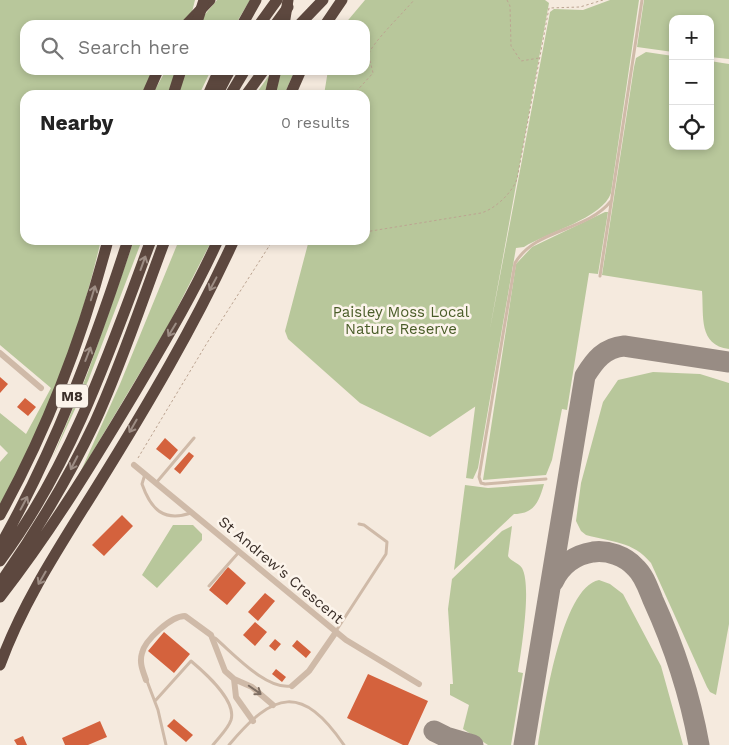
<!DOCTYPE html>
<html lang="en">
<head>
<meta charset="utf-8">
<style>
  body { margin:0; font-family:"Work Sans",sans-serif; background:#f2f2f2; color:#222 }
  .controls { position:absolute; right:15px; top:15px; display:grid; overflow:hidden; border-radius:10px; box-shadow:0 2px 8px #0003 }
  .controls button { width:45px; height:45px; display:grid; place-items:center; padding:0; border:0; border-bottom:1px solid #e0e0e0; background:#fff; color:#222; font:25px sans-serif }
  .list { margin:0; padding:0; list-style:none }
  h2 { display:flex; justify-content:space-between; align-items:center; height:65px; margin:0; padding:0 20px; font-size:21px }
  h2 small { font-size:16px; font-weight:400; color:#767676 }
  .icon { flex:none; width:28px; height:28px; fill:none; stroke:currentColor; stroke-width:2; stroke-linecap:round; stroke-linejoin:round }
  .map { position:relative; flex:none; width:729px; height:745px; overflow:hidden }
  .search { position:absolute; background:#fff; box-shadow:0 2px 8px #0003; left:20px; top:20px; width:350px; height:55px; display:flex; align-items:center; gap:12px; box-sizing:border-box; padding:0 18px; border-radius:15px; color:#767676; font-size:19px }
  .panel { position:absolute; background:#fff; box-shadow:0 2px 8px #0003; left:20px; top:90px; width:350px; height:155px; border-radius:15px }
  .map>svg:first-child { display:block }
</style>
</head>
<body>
<div class="map">
<svg width="729" height="745" viewBox="0 0 729 745">
  <rect width="100%" height="100%" fill="#f5eade"/>
  <!-- green -->
  <path fill="#b8c79b" d="M0,0H195L192,12L181,25H25V70H155L145,95H25V240H101C79,333 48,421 0,504V462L8,453L0,445V413L26,434L51,388L0,345Z
    M217,0H250L235,25H196Z
    M365,0H545L549,3L476,406L430,437L360,403L288,339L285,331L309,240H365V95H324L328,70H365V25H344Z
    M610,0H639L611,193C603,218 546,233 524,247L516,248L478,468L473,479L466,478L475,408L550,12L554,9L583,10Z
    M644,0H729V59L710,57V19H673V52L637,47Z
    M646,52L673,56V146H710V61L729,64V349C698,345 704,316 702,291L602,275L634,67L636,58Z
    M166,70H211L199,95H152Z
    M273,70H295L284,95H255Z
    M605,212H608L598,274L589,273L567,410L562,409L552,460L546,475L483,480L516,264L532,247Z
    M134,240H142L88,381L52,459L88,372Z
    M179,240H212L169,324L80,473L120,384Z
    M653,372L700,374L729,383V624L716,695L710,692L707,687L651,563C633,541 611,542 586,535L581,531L576,521L581,483L603,402L618,380Z
    M544,484C539,502 534,514 514,514L454,570L465,485L488,488Z
    M173,525H193L202,534V540L157,588L142,575Z
    M512,526L508,556C511,562 518,562 522,568C532,586 521,651 518,672L523,673L511,745H488L463,729L469,705L450,695V684H453L448,609L452,579L502,531Z
    M599,580L610,584L623,594L661,666L683,745H538C544,711 561,587 599,580Z"/>
  <g fill="none" stroke-linecap="round" stroke-linejoin="round">
    <!-- taxiway -->
    <path stroke="#988c84" stroke-width="21" d="M553,582C561,565 574,555 593,552C608,550 625,556 635,567C644,575 648,588 653,600C674,646 690,695 699,745
      M434,731L446,737L473,745
      M524,745L585,376C595,360 604,348 624,346L729,362"/>
  </g>
  <!-- building -->
  <path fill="#d4623d" d="M0,377L8,384L0,393Z
    M25,398L36,407L28,416L17,407Z
    M165,438L178,450L170,460L156,449Z
    M189,452L194,456L180,474L174,469Z
    M122,515L133,526L104,556L92,545Z
    M228,567L246,583L227,605L209,590Z
    M265,593L275,601L258,621L248,612Z
    M255,622L267,632L255,646L243,635Z
    M164,632L190,654L174,673L148,651Z
    M275,639L281,644L275,651L269,646Z
    M297,640L311,652L306,658L292,646Z
    M276,669L286,677L282,682L272,674Z
    M368,674L428,701L408,745H403L347,718Z
    M174,719L193,735L186,742L167,726Z
    M100,721L107,737L88,745H65L62,738Z
    M23,736L27,745H17L14,740Z"/>
  <g fill="none" stroke-linecap="round" stroke-linejoin="round">
    <!-- path -->
    <path stroke="#bca491" stroke-width="1" stroke-dasharray="2.5 2.5" stroke-linecap="butt" d="M507,0L510,6L511,46L521,61L539,58
      M353,95L373,73C372,68 369,59 369,54C371,44 405,11 414,0
      M365,232L481,213C495,209 512,193 517,179L549,8L580,7L603,0
      M138,458L207,343L273,240"/>
    <!-- lane -->
    <path stroke="#cfbaa8" stroke-width="3" d="M600,276L642,0
      M145,474L142,484C151,510 164,522 191,513
      M546,479L485,484L481,483L479,477L515,263C536,228 586,232 611,201
      M156,483L194,438
      M209,586L239,552
      M336,631L386,554L387,542L364,525L359,524
      M215,638C234,654 266,690 291,686
      M147,681L158,710L166,745
      M155,701L191,661C204,672 237,700 231,720C228,729 219,737 213,745
      M229,745C274,691 302,684 344,745"/>
    <!-- street -->
    <path stroke="#cfbaa8" stroke-width="6" d="M0,353L41,388
      M134,465L346,640L419,684
      M234,679L236,697L253,721
      M146,680C143,671 139,663 142,653C145,640 171,616 185,616L211,635L225,671L234,679L252,687L273,705
      M292,686L309,671L336,632"/>
    <!-- highway -->
    <path stroke="#5d483f" stroke-width="11" d="M186,25L210,0
      M242,25L256,0
      M259,25L277,0
      M275,25L288,7
      M299,25L323,0
      M325,25L342,0
      M147,95L158,70
      M173,95L181,70
      M208,95L219,70
      M217,95L230,70
      M230,95L245,70
      M246,95L264,70
      M270,95L276,70
      M290,95L301,70
      M0,515C48,428 83,336 108,240
      M0,546C55,449 94,345 128,240
      M0,561C71,465 110,351 151,240
      M0,583C36,532 68,479 95,422C122,363 142,301 165,240
      M0,597C50,533 92,464 134,394C164,343 194,293 218,240
      M0,665C23,601 62,543 98,485C147,406 195,325 234,240"/>
    <!-- highway-bridge -->
    <path stroke="#5d483f" stroke-width="11" d="M196,25L204,0
      M284,25L288,0"/>
  </g>
  <!-- one-way arrows -->
  <defs><path id="oneway-shaft" d="M-6 0H5M1.5-3L5.5 0L1.5 3" fill="none" stroke-width="1.6" stroke-linecap="round" stroke-linejoin="round" transform="scale(1.25)"/></defs>
  <g stroke="#9d8d84">
    <use href="#oneway-shaft" transform="translate(143 263) rotate(-70)"/>
    <use href="#oneway-shaft" transform="translate(213 284) rotate(118)"/>
    <use href="#oneway-shaft" transform="translate(93 293) rotate(-73)"/>
    <use href="#oneway-shaft" transform="translate(172 330) rotate(121)"/>
    <use href="#oneway-shaft" transform="translate(88 354) rotate(-69)"/>
    <use href="#oneway-shaft" transform="translate(133 426) rotate(120)"/>
    <use href="#oneway-shaft" transform="translate(74 463) rotate(117)"/>
    <use href="#oneway-shaft" transform="translate(24 503) rotate(-62)"/>
    <use href="#oneway-shaft" transform="translate(42 578) rotate(120)"/>
  </g>
  <use stroke="#7e6e62" href="#oneway-shaft" transform="translate(255 690) rotate(35)"/>
  <g text-anchor="middle" stroke-width="5" stroke-linejoin="round" paint-order="stroke">
    <!-- shield labels -->
    <rect fill="#fcf4eb" stroke="#756a63" stroke-width="1" x="56" y="384.5" width="32" height="23" rx="4"/>
    <g font-size="14" font-weight="bold" fill="#3b2f29">
      <text x="72" y="401">M8</text>
    </g>
    <!-- park labels -->
    <g font-size="15" fill="#4a5d29" stroke="#fcf4eb">
      <text x="401" y="317">Paisley Moss Local<tspan x="401" dy="17">Nature Reserve</tspan></text>
    </g>
    <!-- street labels -->
    <g font-size="15" fill="#3b2f29" stroke="#fcf4eb">
      <text transform="translate(281 570) rotate(40)" y="5">St Andrew's Crescent</text>
    </g>
  </g>
</svg>
<div class="controls">
<button>+</button>
<button>−</button>
<button><svg class="icon" aria-label="locate" viewBox="0 0 24 24"><circle cx="12" cy="12" r="6"/><path d="M12 2v4M12 18v4M2 12h4M18 12h4"/></svg></button>
</div>
<div class="search"><svg class="icon" aria-label="search" viewBox="0 0 24 24"><circle cx="10" cy="10" r="6"/><path d="M15 15l6 6"/></svg>Search here</div>
<section class="panel">
<h2>Nearby<small>0 results</small></h2>
<ul class="list">
</ul>
</section>
</div>
</body>
</html>
